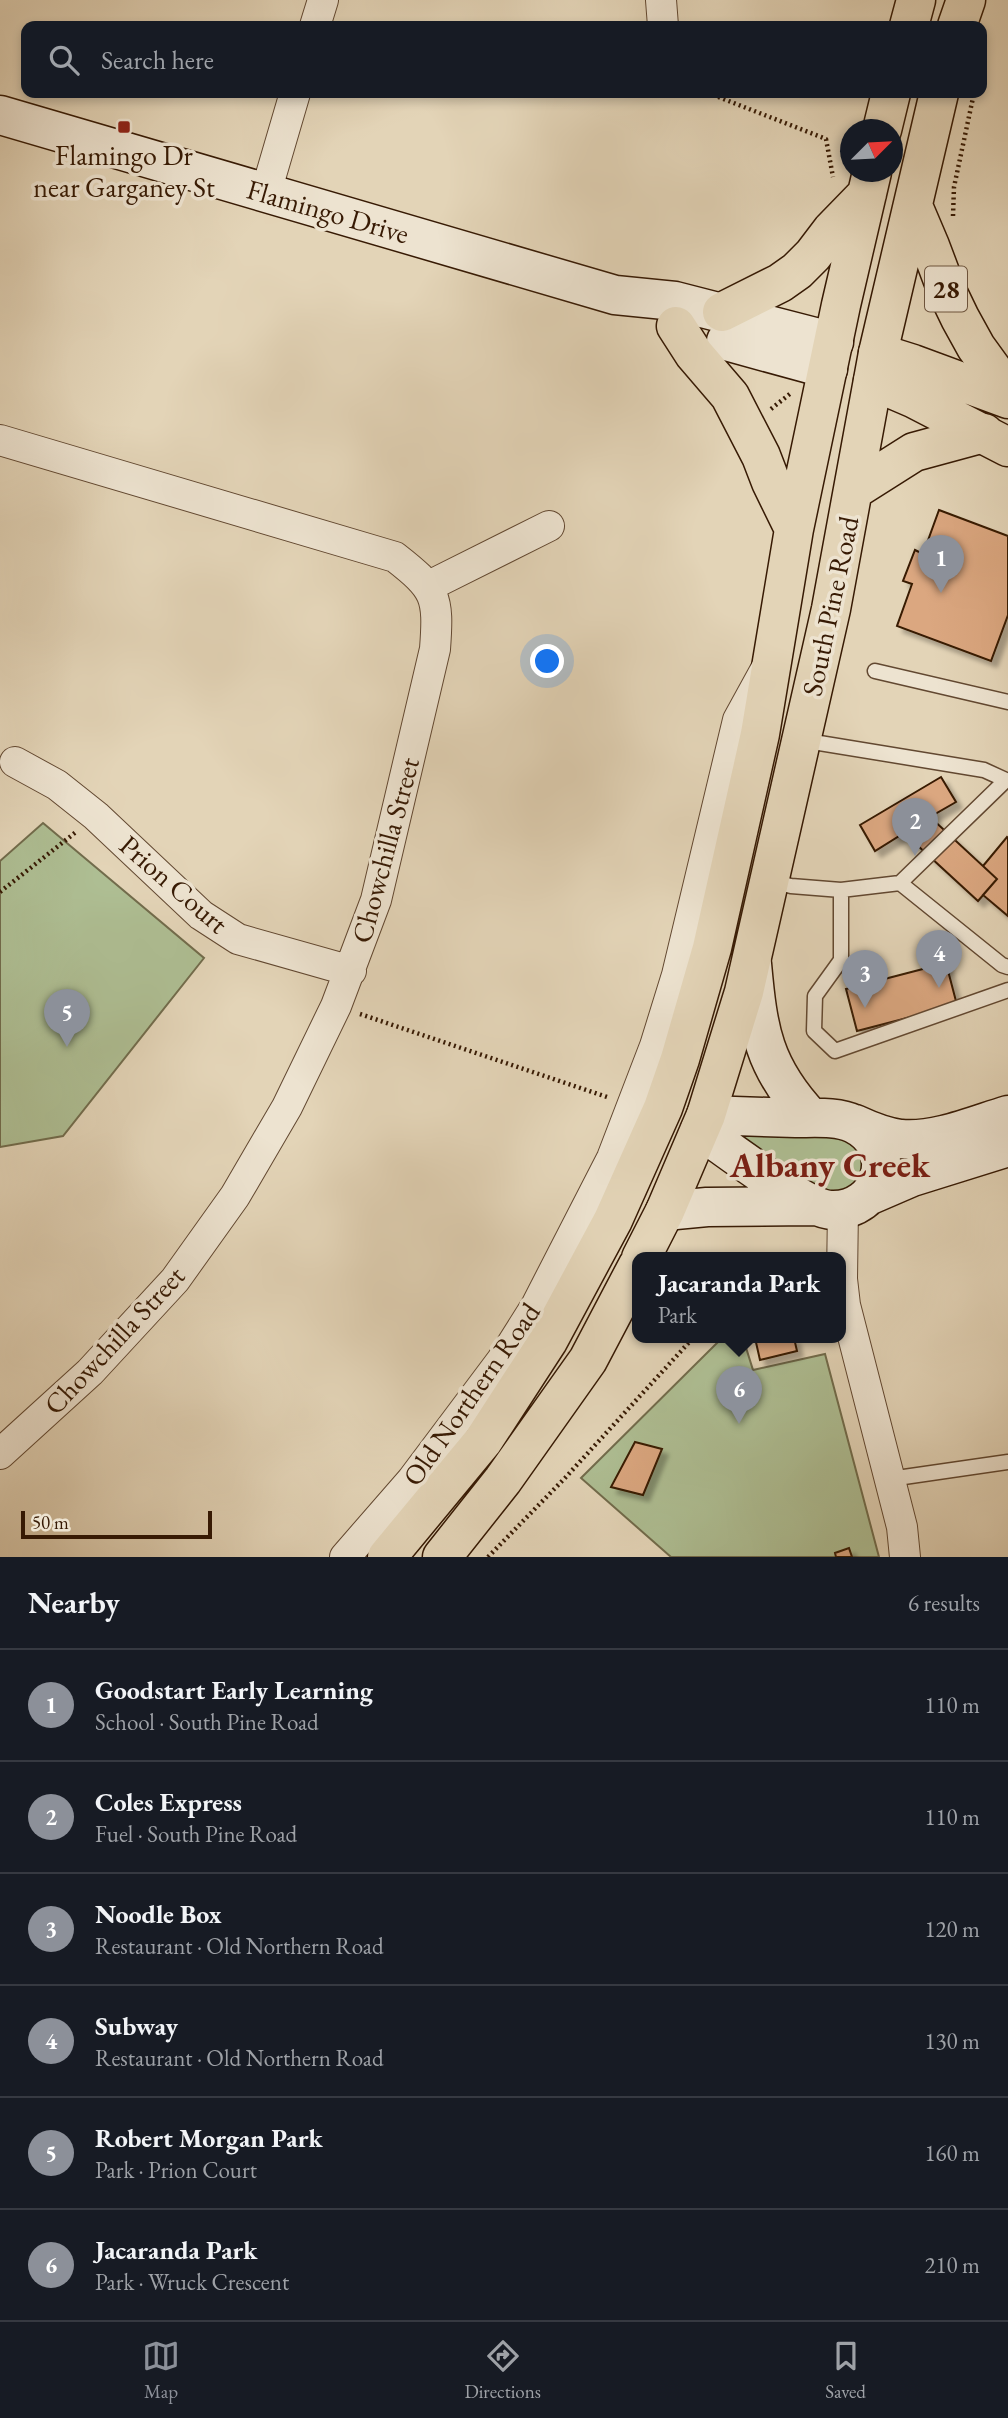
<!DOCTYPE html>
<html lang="en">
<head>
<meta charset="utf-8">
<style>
  body { margin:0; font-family:"EB Garamond",serif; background:#20242c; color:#f1f3f6 }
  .compass { position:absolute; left:840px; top:119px; width:63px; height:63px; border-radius:50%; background:#171b24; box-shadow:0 4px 10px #0003; rotate:66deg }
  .scale { position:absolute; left:21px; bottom:18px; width:191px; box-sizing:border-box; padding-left:7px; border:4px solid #371a04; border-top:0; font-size:19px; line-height:24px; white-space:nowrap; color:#371a04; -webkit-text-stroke:5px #ede3d0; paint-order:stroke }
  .you { position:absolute; left:548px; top:662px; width:24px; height:24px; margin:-18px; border:5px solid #fff; border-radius:50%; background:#1a73e8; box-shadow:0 0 0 10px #1a73e833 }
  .badge { display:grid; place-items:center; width:46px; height:46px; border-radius:50%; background:#8c9099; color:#fff; font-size:23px; font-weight:700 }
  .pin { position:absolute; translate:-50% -58px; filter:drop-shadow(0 2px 4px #0008) }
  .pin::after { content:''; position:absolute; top:37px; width:24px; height:21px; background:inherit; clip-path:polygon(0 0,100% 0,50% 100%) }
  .popup { position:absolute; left:632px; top:1252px; width:214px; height:91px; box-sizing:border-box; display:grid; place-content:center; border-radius:14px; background:#171b24; filter:drop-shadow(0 2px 5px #0005); font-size:23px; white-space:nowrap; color:#9ea1a6 }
  .popup b { font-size:26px; color:#f1f3f6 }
  .popup::after { content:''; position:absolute; left:50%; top:100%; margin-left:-14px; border:14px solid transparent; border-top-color:#171b24 }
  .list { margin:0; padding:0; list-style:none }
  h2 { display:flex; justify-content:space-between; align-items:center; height:91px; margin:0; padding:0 28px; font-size:30px }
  h2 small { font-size:23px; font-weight:400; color:#9ea1a6 }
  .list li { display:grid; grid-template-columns:46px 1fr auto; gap:21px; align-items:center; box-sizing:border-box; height:112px; padding:0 28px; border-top:2px solid #363941 }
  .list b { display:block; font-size:26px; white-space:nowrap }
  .list p { margin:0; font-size:23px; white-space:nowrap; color:#9ea1a6 }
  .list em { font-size:23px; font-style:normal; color:#9ea1a6 }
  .icon { flex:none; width:38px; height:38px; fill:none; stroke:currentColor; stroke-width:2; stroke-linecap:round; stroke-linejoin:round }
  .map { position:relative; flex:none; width:1008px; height:1557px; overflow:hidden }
  .search { position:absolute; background:#171b24; box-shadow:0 4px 10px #0003; left:21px; right:21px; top:21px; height:77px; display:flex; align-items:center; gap:18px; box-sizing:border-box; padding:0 24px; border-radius:14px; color:#9ea1a6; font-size:26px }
  .sheet { height:763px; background:#171b24 }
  nav { display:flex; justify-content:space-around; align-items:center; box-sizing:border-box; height:98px; border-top:2px solid #363941; background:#171b24; font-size:19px; color:#9ea1a6 }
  nav a { display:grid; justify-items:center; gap:4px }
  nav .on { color:#8c9099 }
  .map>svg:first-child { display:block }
</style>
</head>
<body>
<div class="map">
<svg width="1008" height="1557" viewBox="0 0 1008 1557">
  <defs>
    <filter id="shadow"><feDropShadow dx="6" dy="6" stdDeviation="2" flood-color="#0004"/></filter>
  </defs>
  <rect width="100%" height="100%" fill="#e3d4b7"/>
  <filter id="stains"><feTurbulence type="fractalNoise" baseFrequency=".00286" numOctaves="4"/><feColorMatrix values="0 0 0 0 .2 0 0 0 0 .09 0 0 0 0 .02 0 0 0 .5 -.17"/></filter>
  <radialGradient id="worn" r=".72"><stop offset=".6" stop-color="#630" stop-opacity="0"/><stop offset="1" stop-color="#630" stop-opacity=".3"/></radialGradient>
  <!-- green -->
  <path fill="#aebe93" stroke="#726c4c" stroke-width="2" d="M43,823L204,958L63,1136L0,1147V861Z
    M727,1129L839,1136L860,1150L863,1169L854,1187L828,1195Z
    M722,1338H743L753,1370L825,1354L879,1557H671L581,1478Z"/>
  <!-- building -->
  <path fill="#dba780" stroke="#371a04" stroke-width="2" filter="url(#shadow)" d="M939,510L1008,536V615L991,661L897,626L912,584L903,581L915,550L923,554Z
    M941,777L956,802L930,817L997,879L978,901L904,833L875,851L860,825Z
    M1007,837L1008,838V916L983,895L997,879L983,866Z
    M946,963L957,1005L857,1031L846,989Z
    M755,1338H794L797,1351L760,1360Z
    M635,1442L662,1449L643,1495L611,1487Z
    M849,1548L852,1557H836L835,1553Z"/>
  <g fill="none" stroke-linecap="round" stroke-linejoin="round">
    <!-- lane casing -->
    <g stroke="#624831" stroke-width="17">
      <path id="lane" d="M875,671L1008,702
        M801,740L984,770L1008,781
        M770,881L791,886L841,890L900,883L1006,780
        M900,883L1002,965L1008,967
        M841,890V960L815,996L814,1031L835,1051L1008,990
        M890,1479L1008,1462"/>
    </g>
    <!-- street casing -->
    <g stroke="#624831" stroke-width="32">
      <path id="street" d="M661,0L663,26
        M315,26L323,0
        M266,192L295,93
        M0,440L395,557C436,589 439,596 435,649L376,900L336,1006L287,1107L235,1196L175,1280L90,1372L0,1454
        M429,586L549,526
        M15,762L57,785L96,816L201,915L238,939L351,971
        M843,1208L842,1279L845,1305L902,1527L905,1557
        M345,1557L412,1480L502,1360L536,1306L612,1158L655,1046L677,975L738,720L766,669"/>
    </g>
    <!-- secondary casing -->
    <g stroke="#371a04" stroke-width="41">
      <path id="secondary" d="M0,115L615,295L675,301L834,342
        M726,341L828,369
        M752,964C758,1030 763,1067 811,1118
        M855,1124C870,1131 884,1137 901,1139C936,1142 975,1125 1008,1115
        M700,1130C725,1147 805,1209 831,1210C881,1212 902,1148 854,1124C838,1116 815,1118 796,1118C766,1117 736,1116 706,1115
        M868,1196L912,1177L1008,1147
        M665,1211L707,1207L815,1206"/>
    </g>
    <!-- primary casing -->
    <g stroke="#371a04" stroke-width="41">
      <path id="primary" d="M878,353L913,364L1008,399
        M873,381L915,399L1008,447"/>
    </g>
    <!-- highway casing -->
    <g stroke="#371a04" stroke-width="41">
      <path id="highway" d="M909,26L916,0
        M957,26L966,0
        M882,130L891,93
        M913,206L930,246L947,291L960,318L976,347L1008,391
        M722,312L780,283L797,271L813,255L832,230L867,194
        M676,326L694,354L730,396L761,456L771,482L794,529
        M854,490L914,452L984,433
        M641,1258L665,1211L706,1115L744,992L831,609L878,353L939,93
        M387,1557L483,1441L548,1341L613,1220L663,1108L680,1059L712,948L760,734L794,529L841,305L872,172
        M442,1557L503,1480L588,1360L638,1265"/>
    </g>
    <!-- path -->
    <path stroke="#371a04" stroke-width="4.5" stroke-dasharray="2 3.5" stroke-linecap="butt" d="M982,58L985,42
      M708,93L826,139L833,177
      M953,216L954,187L974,93
      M771,409L791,393
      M0,892L76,832
      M360,1014L607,1097
      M488,1557L565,1478L693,1338"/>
    <!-- lane -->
    <use href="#lane" stroke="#ede3d0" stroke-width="14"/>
    <!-- street -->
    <use href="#street" stroke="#ede3d0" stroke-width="30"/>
    <!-- secondary -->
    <use href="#secondary" stroke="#ede3d0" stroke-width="38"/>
    <!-- primary -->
    <use href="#primary" stroke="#e3d4b7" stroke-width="38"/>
    <!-- highway -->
    <use href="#highway" stroke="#e3d4b7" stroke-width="38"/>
  </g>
  <!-- markers -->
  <rect fill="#8f2418" stroke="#ede3d0" stroke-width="2.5" x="117" y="120" width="14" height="14" rx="3.5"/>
  <g text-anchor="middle" stroke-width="7" stroke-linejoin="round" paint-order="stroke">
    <!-- shield labels -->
    <rect fill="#ede3d0" stroke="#6e5641" stroke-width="2" x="925" y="266.5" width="42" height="45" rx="5"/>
    <g font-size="26" font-weight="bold" fill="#371a04">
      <text x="946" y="298">28</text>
    </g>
    <!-- poi labels -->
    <g font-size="28" fill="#371a04" stroke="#ede3d0">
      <text x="124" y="165">Flamingo Dr<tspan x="124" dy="32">near Garganey St</tspan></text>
    </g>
    <!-- street labels -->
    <g font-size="28" fill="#371a04" stroke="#ede3d0">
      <text transform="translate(328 211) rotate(16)" y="10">Flamingo Drive</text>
      <text transform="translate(830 606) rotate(-78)" y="10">South Pine Road</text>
      <text transform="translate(385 850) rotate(-75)" y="10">Chowchilla Street</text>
      <text transform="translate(174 884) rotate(41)" y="10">Prion Court</text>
      <text transform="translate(114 1340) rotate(-47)" y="10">Chowchilla Street</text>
      <text transform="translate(471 1394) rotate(-55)" y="10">Old Northern Road</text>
    </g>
    <!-- district labels -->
    <g font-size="35" font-weight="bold" fill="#7a1f14" stroke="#ede3d0">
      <text x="830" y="1177">Albany Creek</text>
    </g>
  </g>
  <rect width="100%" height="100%" filter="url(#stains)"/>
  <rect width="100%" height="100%" fill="url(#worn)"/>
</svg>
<svg class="compass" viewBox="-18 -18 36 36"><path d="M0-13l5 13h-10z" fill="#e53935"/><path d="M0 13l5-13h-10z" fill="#9ea1a6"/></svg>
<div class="scale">50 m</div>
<div class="you"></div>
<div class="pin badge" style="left:941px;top:593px">1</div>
<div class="pin badge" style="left:915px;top:856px">2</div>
<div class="pin badge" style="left:865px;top:1008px">3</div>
<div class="pin badge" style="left:939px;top:988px">4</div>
<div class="pin badge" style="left:67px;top:1047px">5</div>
<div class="pin badge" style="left:739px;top:1424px">6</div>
<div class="popup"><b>Jacaranda Park</b>Park</div>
<div class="search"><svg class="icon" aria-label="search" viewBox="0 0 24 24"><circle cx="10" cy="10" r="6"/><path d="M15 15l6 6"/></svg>Search here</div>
</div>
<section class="sheet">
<h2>Nearby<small>6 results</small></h2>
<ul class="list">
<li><span class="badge">1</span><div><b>Goodstart Early Learning</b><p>School · South Pine Road</p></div><em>110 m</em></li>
<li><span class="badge">2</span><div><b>Coles Express</b><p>Fuel · South Pine Road</p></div><em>110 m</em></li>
<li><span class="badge">3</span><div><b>Noodle Box</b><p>Restaurant · Old Northern Road</p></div><em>120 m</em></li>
<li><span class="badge">4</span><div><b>Subway</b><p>Restaurant · Old Northern Road</p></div><em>130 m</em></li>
<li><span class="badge">5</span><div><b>Robert Morgan Park</b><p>Park · Prion Court</p></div><em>160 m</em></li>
<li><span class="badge">6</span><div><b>Jacaranda Park</b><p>Park · Wruck Crescent</p></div><em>210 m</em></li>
</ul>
</section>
<nav>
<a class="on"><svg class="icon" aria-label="map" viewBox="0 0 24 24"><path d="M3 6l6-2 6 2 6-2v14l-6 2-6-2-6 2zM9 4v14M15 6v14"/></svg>Map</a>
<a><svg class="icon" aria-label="directions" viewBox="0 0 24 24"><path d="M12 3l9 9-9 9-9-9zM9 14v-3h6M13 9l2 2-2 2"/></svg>Directions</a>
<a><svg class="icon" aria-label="saved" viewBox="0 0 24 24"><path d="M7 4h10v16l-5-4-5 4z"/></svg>Saved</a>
</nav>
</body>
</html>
